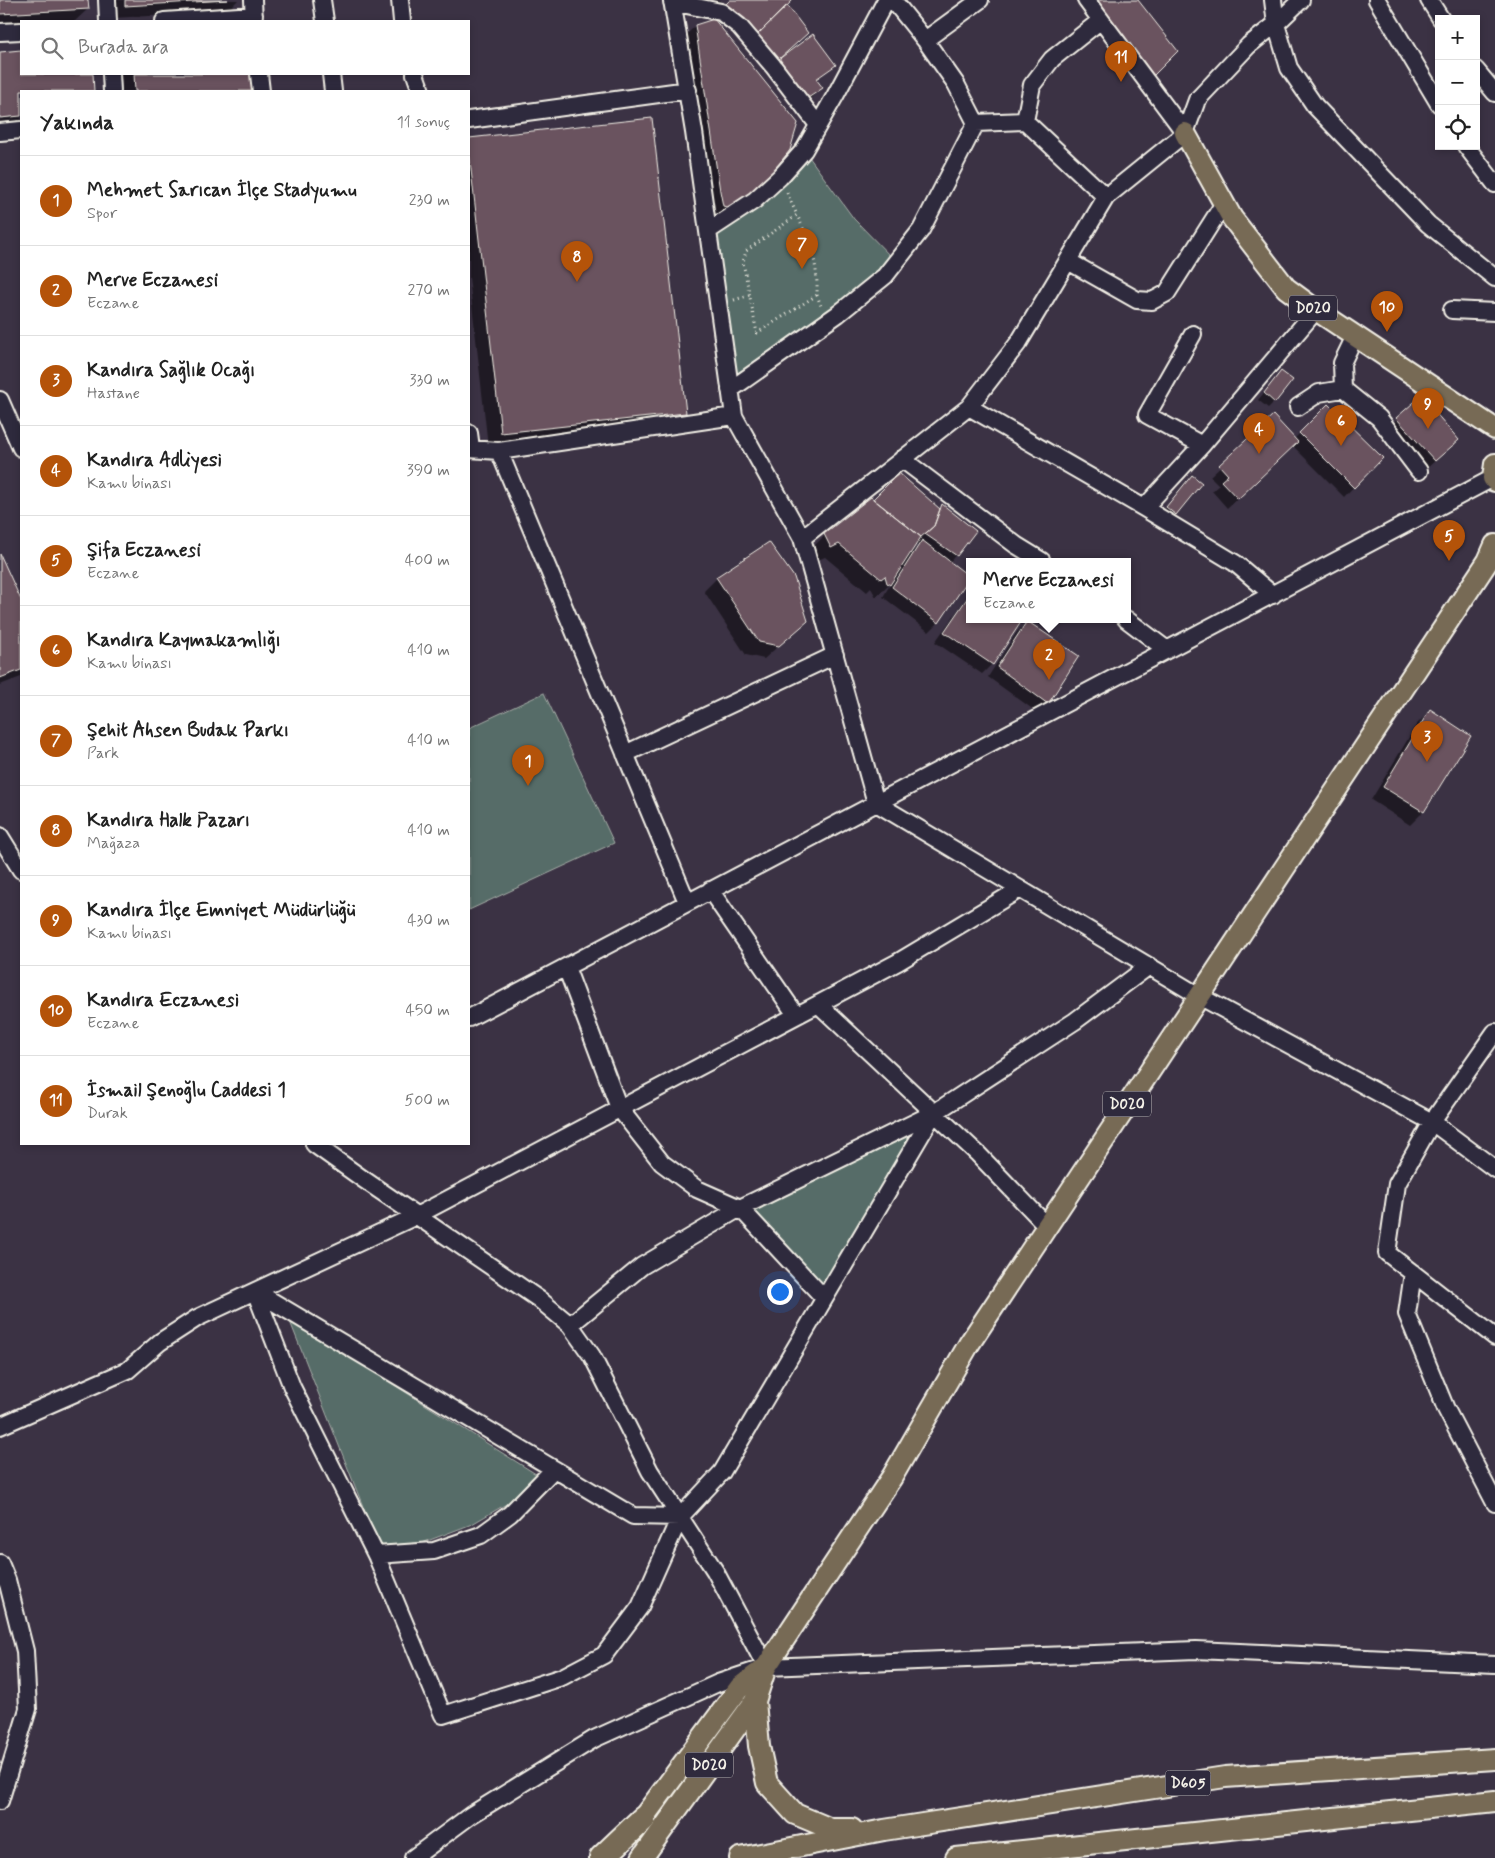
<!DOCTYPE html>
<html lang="tr">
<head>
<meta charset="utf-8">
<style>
  body { margin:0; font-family:Mynerve,sans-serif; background:#f2f2f2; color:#222 }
  .controls { position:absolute; right:15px; top:15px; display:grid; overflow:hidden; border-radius:0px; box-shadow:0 2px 8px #0003 }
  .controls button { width:45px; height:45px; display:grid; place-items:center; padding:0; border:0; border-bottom:1px solid #e0e0e0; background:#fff; color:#222; font:25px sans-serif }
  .you { position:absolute; left:779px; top:1291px; width:18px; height:18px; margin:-12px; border:4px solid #fff; border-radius:50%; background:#1a73e8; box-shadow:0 0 0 8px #1a73e833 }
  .badge { display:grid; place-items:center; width:32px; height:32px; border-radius:50%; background:#b45309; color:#fff; font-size:16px; font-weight:700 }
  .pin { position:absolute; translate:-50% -41px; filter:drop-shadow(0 1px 2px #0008) }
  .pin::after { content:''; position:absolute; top:26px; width:18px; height:15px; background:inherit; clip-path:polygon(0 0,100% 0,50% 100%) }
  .popup { position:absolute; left:966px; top:558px; width:165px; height:65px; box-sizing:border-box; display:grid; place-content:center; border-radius:0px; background:#fff; filter:drop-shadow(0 1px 4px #0005); font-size:16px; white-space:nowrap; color:#767676 }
  .popup b { font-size:19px; color:#222 }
  .popup::after { content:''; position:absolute; left:50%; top:100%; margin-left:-10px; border:10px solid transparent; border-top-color:#fff }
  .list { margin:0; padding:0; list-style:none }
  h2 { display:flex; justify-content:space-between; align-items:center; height:65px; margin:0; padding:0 20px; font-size:21px }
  h2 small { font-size:16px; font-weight:400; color:#767676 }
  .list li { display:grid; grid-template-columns:32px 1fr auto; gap:15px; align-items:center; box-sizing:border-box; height:90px; padding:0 20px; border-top:1px solid #e0e0e0 }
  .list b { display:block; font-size:19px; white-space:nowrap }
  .list p { margin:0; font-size:16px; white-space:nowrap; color:#767676 }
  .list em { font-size:16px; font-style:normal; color:#767676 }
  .icon { flex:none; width:28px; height:28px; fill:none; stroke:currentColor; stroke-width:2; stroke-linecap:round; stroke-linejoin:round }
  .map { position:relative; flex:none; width:1495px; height:1858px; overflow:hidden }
  .search { position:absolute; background:#fff; box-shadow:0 2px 8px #0003; left:20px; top:20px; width:450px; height:55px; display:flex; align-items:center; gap:12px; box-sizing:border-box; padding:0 18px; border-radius:0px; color:#767676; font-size:19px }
  .panel { position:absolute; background:#fff; box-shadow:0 2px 8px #0003; left:20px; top:90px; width:450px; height:1055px; border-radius:0px }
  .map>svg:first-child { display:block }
</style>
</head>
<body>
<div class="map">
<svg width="1495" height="1858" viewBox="0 0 1495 1858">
  <rect width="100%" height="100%" fill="#3b3244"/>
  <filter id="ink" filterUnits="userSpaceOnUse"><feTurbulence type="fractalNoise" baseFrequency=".02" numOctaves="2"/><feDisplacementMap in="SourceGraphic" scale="10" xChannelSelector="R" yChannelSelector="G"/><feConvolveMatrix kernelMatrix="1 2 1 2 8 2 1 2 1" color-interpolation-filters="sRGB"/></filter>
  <g filter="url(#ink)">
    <!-- green -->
    <path fill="#576c67" stroke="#a6aea8" d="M804,150L854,219L896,262L730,390L708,231Z
      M544,693L614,843L469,910V728Z
      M934,1113L824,1298L740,1208Z
      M289,1319L539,1476L520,1496L472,1524L422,1543L379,1547Z"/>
    <!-- shadow -->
    <path fill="#0007" fill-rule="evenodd" d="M0,0H87L88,9L75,21H21V25L0,26Z
      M111,0H238L226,12L112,18Z
      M698,0H721L712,9Z
      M730,0H791L786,5L791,48L792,49L813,36L834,64L815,81L821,88L811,98L797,107L770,69L718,15Z
      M1101,0H1136L1141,86L1085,14Z
      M695,26L789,149L716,221L710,219L682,39Z
      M21,52V74H91L93,91H21V128L0,129V53Z
      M121,74H250L251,91H122Z
      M651,119L685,412L671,426L488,446L469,277V139Z
      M1281,372L1274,402L1268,408L1258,400Z
      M1328,406L1381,458L1344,497L1293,446L1227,508L1212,491L1219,485L1210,476L1273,417L1294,439Z
      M1397,419L1448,449L1425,470L1388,428Z
      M1186,483H1200L1169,520L1161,514Z
      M942,506L974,532L949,563L968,577L938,623L929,632L883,597L892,581L876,597L871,588L867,592L825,557L818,560L812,548L825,535L939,509ZM915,544L918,546L910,554Z
      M0,557L21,603V677L0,685Z
      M717,578L806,621L764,659L746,655L704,591Z
      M970,593V619H1021L992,664L982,674L935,642Z
      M1027,622L1048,703L1038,713L988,677L1017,632Z
      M1431,710L1469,737L1423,812L1410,825L1371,800L1417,724Z"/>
    <!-- building -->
    <path fill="#6b535f" stroke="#f4f1e8" d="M0,0H88L89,9L0,14Z
      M125,0H228L125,6Z
      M730,0H793L757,35L726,4Z
      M1099,0H1138L1178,51L1151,78L1094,4Z
      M787,5L808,33L779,59L757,35Z
      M714,19L798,123L790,150L772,173L746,198L730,208L723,206L720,191L695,25Z
      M813,34L836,65L816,79L823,88L808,98L797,88L779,59Z
      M21,50V74H93L94,91H21V116L0,118V52Z
      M134,74H251L252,91H135Z
      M652,118L686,413L501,433L469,152V138Z
      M1281,371L1293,380L1275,403L1264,393Z
      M1421,396L1459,440L1435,461L1396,418Z
      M1328,404L1383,458L1354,488L1299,433Z
      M1273,415L1298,442L1238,499L1221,481L1228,475L1219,465Z
      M899,473L940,509L934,526L921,537L873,499Z
      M1192,475L1202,483L1176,515L1166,507Z
      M871,497L921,537L890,585L887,583L885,576L881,579L839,544L831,548L824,534Z
      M942,504L976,531L957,556L925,534L934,526Z
      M922,540L970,577L939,623L892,587Z
      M769,542L794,577L808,621L779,646L759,642L716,577Z
      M0,554L21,600V670L0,678Z
      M970,594V619H1023L993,665L944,632Z
      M1027,621L1079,656L1048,704L997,667Z
      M1430,709L1471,736L1424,812L1383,787Z"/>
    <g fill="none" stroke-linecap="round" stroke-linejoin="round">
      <!-- minor casing -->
      <g stroke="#f4f1e8" stroke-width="20">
        <path id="minor" d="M107,0L108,21
          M253,0L254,21
          M322,0L325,21
          M400,0L402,21
          M672,0L694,132L734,416L802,538L876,803L1199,996L1432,1122L1495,1169
          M1086,0L1185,133
          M1273,0L1276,24L1289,68L1315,106L1428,224L1495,278
          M1377,0L1439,104
          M1429,0L1441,19
          M672,2L721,12L739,26L773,66L818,125
          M164,21L254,15
          M0,32L21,31
          M925,40L980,0
          M1476,70L1495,93
          M111,74L112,91
          M259,74L261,91
          M331,74L333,91
          M415,74L421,91
          M469,120L688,90
          M1025,121L1032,85L1052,59L1101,20
          M976,123L1025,121L1106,197
          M0,132L21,130
          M1466,146L1495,184
          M708,231L755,200L780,177L804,150L835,96L886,0
          M1068,261L1137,300L1152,301L1167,293L1224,203
          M1452,310L1495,312
          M1193,334L1147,415L1202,445
          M1343,389L1342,363L1355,336
          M730,390L838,314L885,276L921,230L976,123L956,84L925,40L893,0
          M0,400L21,448
          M969,407L1144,508L1235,563L1273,595
          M1298,407L1319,393L1343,389L1379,418L1419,471
          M469,433L471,448
          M469,449L499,451L687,902
          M499,451L734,416
          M902,459L1016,545L1042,561
          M1144,508L1202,445L1316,310
          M802,538L969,407L1019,342L1106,197L1185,133L1197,100L1249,45L1276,24L1301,0
          M1126,619L1167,650
          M625,754L835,655
          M0,836L21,870
          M710,890L796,1015
          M566,967L619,1108L662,1163L697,1189L740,1208L824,1298
          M818,1004L978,1154L1047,1226
          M469,1018L1493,478
          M1495,1032L1432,1122L1397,1184L1387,1253L1495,1337
          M314,1144L363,1179L540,1300L570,1325L592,1356L650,1471L715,1571L766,1667
          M1413,1273L1407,1314L1446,1409L1495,1503
          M255,1291L292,1387L376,1555L443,1715L562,1677L604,1655L640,1607L680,1517L722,1472L934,1113
          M255,1291L633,1516L680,1517
          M570,1325L642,1266L740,1208L934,1113L1075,1021L1149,966
          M0,1426L128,1370L160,1342L197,1318L416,1216L898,962L1020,889
          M376,1555L434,1551L481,1535L510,1514L554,1469
          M0,1563L7,1580L25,1651L28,1709L0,1801
          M413,1858L471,1815L594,1739L718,1683L766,1667L1196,1650L1495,1664"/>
      </g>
      <!-- major casing -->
      <g stroke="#f4f1e8" stroke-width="24">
        <path id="major" d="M1185,133L1232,218L1286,288L1316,310L1495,429
          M1495,464L1493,478L1495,481
          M755,1701L759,1746L767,1783L795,1814L831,1829H852
          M634,1830L740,1687L766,1667
          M642,1858L755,1701L766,1667L892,1477L969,1344L1488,561L1495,545
          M740,1858L884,1830L1225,1777L1495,1759
          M956,1858L1495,1801"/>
      </g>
      <!-- highway casing -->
      <g stroke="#f4f1e8" stroke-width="28">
        <path id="highway" d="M602,1858L643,1819"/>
      </g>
      <!-- path -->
      <path stroke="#f4f1e8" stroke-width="3" stroke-dasharray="1 4" stroke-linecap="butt" d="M787,193L797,215L746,251L743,262L757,333L817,295C818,262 811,245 797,215
        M817,295L821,306
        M734,300L750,295"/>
      <!-- minor -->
      <use href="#minor" stroke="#2f2a3d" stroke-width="16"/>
      <!-- major -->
      <use href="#major" stroke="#776a54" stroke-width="20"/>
      <!-- highway -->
      <use href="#highway" stroke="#776a54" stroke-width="24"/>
    </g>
  </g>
  <g text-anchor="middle" stroke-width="5" stroke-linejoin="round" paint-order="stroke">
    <!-- shield labels -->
    <g fill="#2f2a3d" stroke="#b9b5b5" stroke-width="1">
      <rect x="1289" y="295.5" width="48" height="25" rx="4"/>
      <rect x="1103" y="1091.5" width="48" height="25" rx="4"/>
      <rect x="685" y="1752.5" width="48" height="25" rx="4"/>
      <rect x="1165.5" y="1770.5" width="45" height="25" rx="4"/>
    </g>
    <g font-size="15" font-weight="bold" fill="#f4f1e8">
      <text x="1313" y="313">D020</text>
      <text x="1127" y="1109">D020</text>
      <text x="709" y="1770">D020</text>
      <text x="1188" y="1788">D605</text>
    </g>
  </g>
</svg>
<div class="controls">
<button>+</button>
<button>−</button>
<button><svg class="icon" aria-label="locate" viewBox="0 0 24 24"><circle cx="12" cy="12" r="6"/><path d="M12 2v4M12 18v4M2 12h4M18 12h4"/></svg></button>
</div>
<div class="you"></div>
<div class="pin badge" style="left:528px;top:786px">1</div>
<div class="pin badge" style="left:1049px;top:680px">2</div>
<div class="popup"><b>Merve Eczanesi</b>Eczane</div>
<div class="pin badge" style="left:1427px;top:762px">3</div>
<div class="pin badge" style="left:1259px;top:454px">4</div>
<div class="pin badge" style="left:1449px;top:561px">5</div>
<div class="pin badge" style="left:1341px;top:446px">6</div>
<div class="pin badge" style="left:802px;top:269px">7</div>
<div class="pin badge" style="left:577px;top:282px">8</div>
<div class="pin badge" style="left:1428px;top:429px">9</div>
<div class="pin badge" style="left:1387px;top:332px">10</div>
<div class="pin badge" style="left:1121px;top:82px">11</div>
<div class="search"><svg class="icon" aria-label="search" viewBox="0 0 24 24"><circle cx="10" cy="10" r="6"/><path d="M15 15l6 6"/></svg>Burada ara</div>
<section class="panel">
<h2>Yakında<small>11 sonuç</small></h2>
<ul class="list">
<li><span class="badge">1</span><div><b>Mehmet Sarıcan İlçe Stadyumu</b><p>Spor</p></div><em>230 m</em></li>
<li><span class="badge">2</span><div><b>Merve Eczanesi</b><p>Eczane</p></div><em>270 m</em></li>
<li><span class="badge">3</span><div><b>Kandıra Sağlık Ocağı</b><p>Hastane</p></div><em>330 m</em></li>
<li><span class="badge">4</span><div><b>Kandıra Adliyesi</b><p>Kamu binası</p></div><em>390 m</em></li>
<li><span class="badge">5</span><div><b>Şifa Eczanesi</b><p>Eczane</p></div><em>400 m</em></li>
<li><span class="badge">6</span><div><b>Kandıra Kaymakamlığı</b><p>Kamu binası</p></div><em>410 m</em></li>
<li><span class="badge">7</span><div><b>Şehit Ahsen Budak Parkı</b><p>Park</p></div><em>410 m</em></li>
<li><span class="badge">8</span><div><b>Kandıra Halk Pazarı</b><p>Mağaza</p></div><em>410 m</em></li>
<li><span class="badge">9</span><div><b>Kandıra İlçe Emniyet Müdürlüğü</b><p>Kamu binası</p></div><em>430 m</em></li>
<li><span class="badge">10</span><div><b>Kandıra Eczanesi</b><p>Eczane</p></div><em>450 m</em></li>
<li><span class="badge">11</span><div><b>İsmail Şenoğlu Caddesi 1</b><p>Durak</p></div><em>500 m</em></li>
</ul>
</section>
</div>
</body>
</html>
